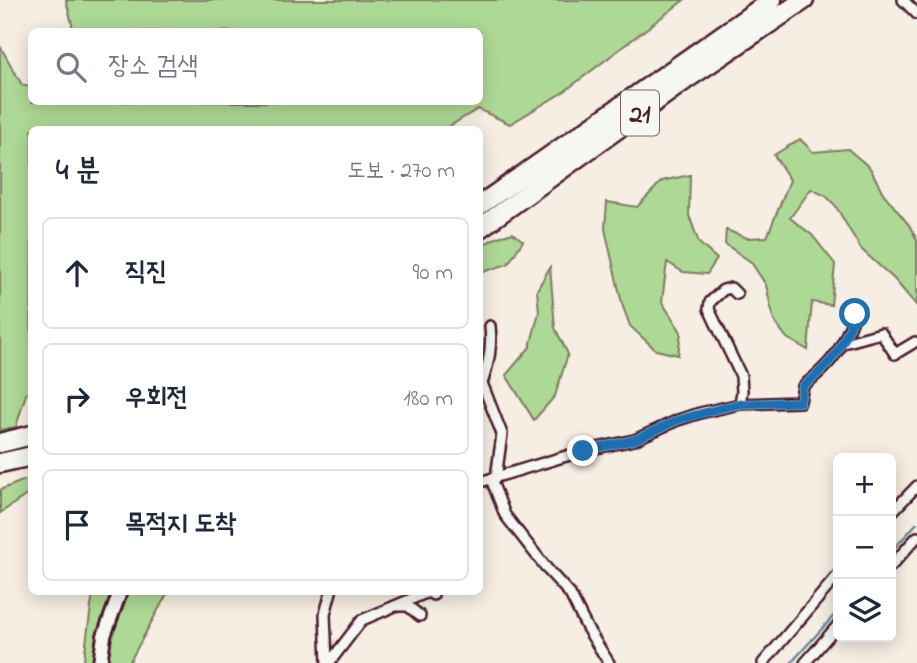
<!DOCTYPE html>
<html lang="ko">
<head>
<meta charset="utf-8">
<style>
  body { margin:0; font-family:"Indie Flower","Poor Story",sans-serif; background:#f2f2f3; color:#1f2937 }
  .controls { position:absolute; right:21px; bottom:21px; display:grid; overflow:hidden; border-radius:10px; box-shadow:0 4px 18px #0003 }
  .controls button { width:63px; height:63px; display:grid; place-items:center; padding:0; border:0; border-bottom:2px solid #e0e1e3; background:#fff; color:#1f2937; font:35px sans-serif }
  .stop { position:absolute; width:21px; height:21px; margin:-16px; border:5px solid #1f6fb2; border-radius:50%; background:#fff }
  .stop.end { background:#1f6fb2; border-color:#fff; box-shadow:0 2px 7px #0008 }
  .list { margin:0; padding:0; list-style:none }
  h2 { display:flex; justify-content:space-between; align-items:center; height:91px; margin:0; padding:0 28px; font-size:30px }
  h2 small { font-size:23px; font-weight:400; color:#747a83 }
  .list li { display:grid; grid-template-columns:46px 1fr auto; gap:21px; align-items:center; box-sizing:border-box; height:112px; margin:0 14px 14px; padding:0 14px; border:2px solid #e0e1e3; border-radius:10px }
  .list b { display:block; font-size:26px; white-space:nowrap }
  .list em { font-size:23px; font-style:normal; color:#747a83 }
  .icon { flex:none; width:38px; height:38px; fill:none; stroke:currentColor; stroke-width:2; stroke-linecap:round; stroke-linejoin:round }
  .map { position:relative; flex:none; width:917px; height:663px; overflow:hidden }
  .search { position:absolute; background:#fff; box-shadow:0 4px 18px #0003; left:28px; top:28px; width:455px; height:77px; display:flex; align-items:center; gap:18px; box-sizing:border-box; padding:0 24px; border-radius:10px; color:#747a83; font-size:26px }
  .panel { position:absolute; background:#fff; box-shadow:0 4px 18px #0003; left:28px; top:126px; width:455px; height:469px; border-radius:10px }
  .map>svg:first-child { display:block }
</style>
</head>
<body>
<div class="map">
<svg width="917" height="663" viewBox="0 0 917 663">
  <rect width="100%" height="100%" fill="#f6ede3"/>
  <filter id="ink" filterUnits="userSpaceOnUse"><feTurbulence type="fractalNoise" baseFrequency=".0143" numOctaves="2"/><feDisplacementMap in="SourceGraphic" scale="14" xChannelSelector="R" yChannelSelector="G"/><feConvolveMatrix kernelMatrix="1 2 1 2 8 2 1 2 1" color-interpolation-filters="sRGB"/></filter>
  <g filter="url(#ink)">
    <!-- green -->
    <path fill="#aed895" stroke="#7c7c60" stroke-width="2" d="M66,0H684L565,91L510,124L478,109L443,130H32L31,389L26,394L16,427L0,430V46L22,85L31,87L32,102H480V32L71,31L72,24Z
      M800,139L813,152L848,149L870,168L883,193L909,225L917,240V306L894,279L861,249L835,205L826,196L811,189L790,218L812,235L835,264L831,305L812,302L808,350L787,338L774,321L766,285L751,262L725,244L726,230L747,238L767,237L790,180L774,155Z
      M690,175L689,215L699,243L717,259L707,274L683,272L667,262L662,302L681,332L678,355L656,350L630,326L622,304L605,229L607,202L637,207L662,181Z
      M513,233L523,241L508,264L480,273V246L498,237Z
      M550,267L555,328L568,354L555,396L534,420L506,375L530,347L539,312L537,290Z
      M25,480H31V492L0,513V490Z
      M93,592H168L129,663H86L84,658Z"/>
    <g fill="none" stroke-linecap="round" stroke-linejoin="round">
      <!-- stream -->
      <path stroke="#698596" stroke-width="2.5" d="M891,552L917,523
        M791,663L838,611"/>
      <!-- street casing -->
      <g stroke="#4a1f2b" stroke-width="14">
        <path id="street" d="M903,0L917,14
          M737,294L731,288L723,290L710,302L709,309L741,376L742,391L740,404
          M844,343L881,333L895,354L915,342
          M480,383H482L502,434L496,478
          M482,383C489,363 492,347 490,326
          M491,479L505,515L548,570L570,594L587,628L609,663
          M480,482L583,451L634,440L678,420L700,413L740,404L800,402L803,386C833,363 842,349 855,314
          M891,513L917,486
          M891,566L917,537
          M397,606H408L420,616
          M327,663L325,614L331,592
          M329,663L362,620L428,592L433,595
          M763,663L838,575
          M805,663L838,625"/>
      </g>
      <!-- secondary casing -->
      <g stroke="#4a1f2b" stroke-width="18">
        <path id="secondary" d="M100,663L104,636L120,592"/>
      </g>
      <!-- highway casing -->
      <g stroke="#4a1f2b" stroke-width="23">
        <path id="highway" d="M480,205L772,0
          M480,228L688,78L804,0
          M0,443L32,435
          M0,463L32,456"/>
      </g>
      <!-- street -->
      <use href="#street" stroke="#f6f6f2" stroke-width="9"/>
      <!-- secondary -->
      <use href="#secondary" stroke="#f6f6f2" stroke-width="12"/>
      <!-- highway -->
      <use href="#highway" stroke="#f6f6f2" stroke-width="18"/>
    </g>
  </g>
  <g fill="none" stroke-linecap="round" stroke-linejoin="round" filter="url(#ink)">
    <!-- route -->
    <path stroke="#1f6fb2" stroke-width="9" d="M583,451L634,440L678,420L722,408L740,404L800,402L803,386C833,363 842,349 855,314"/>
  </g>
  <g text-anchor="middle" stroke-width="6" stroke-linejoin="round" paint-order="stroke">
    <!-- shield labels -->
    <rect fill="#f6f6f2" stroke="#7e6067" stroke-width="2" x="621" y="90.5" width="38" height="45" rx="5"/>
    <g font-size="26" font-weight="bold" fill="#4a1f2b">
      <text x="640" y="122">21</text>
    </g>
  </g>
</svg>
<div class="controls">
<button>+</button>
<button>−</button>
<button><svg class="icon" aria-label="layers" viewBox="0 0 24 24"><path d="M12 4l9 5-9 5-9-5zM3 14l9 5 9-5"/></svg></button>
</div>
<div class="stop" style="left:855px;top:314px"></div>
<div class="stop end" style="left:583px;top:451px"></div>
<div class="search"><svg class="icon" aria-label="search" viewBox="0 0 24 24"><circle cx="10" cy="10" r="6"/><path d="M15 15l6 6"/></svg>장소 검색</div>
<section class="panel">
<h2>4 분<small>도보 · 270 m</small></h2>
<ul class="list">
<li><svg class="icon" aria-label="ahead" viewBox="0 0 24 24"><path d="M12 20V5M6 11l6-6 6 6"/></svg><div><b>직진</b></div><em>90 m</em></li>
<li><svg class="icon" aria-label="right" viewBox="0 0 24 24"><path d="M7 20v-9h11M14 6l5 5-5 5"/></svg><div><b>우회전</b></div><em>180 m</em></li>
<li><svg class="icon" aria-label="arrive" viewBox="0 0 24 24"><path d="M6 21V4h12l-3 4 3 4H6"/></svg><div><b>목적지 도착</b></div></li>
</ul>
</section>
</div>
</body>
</html>
